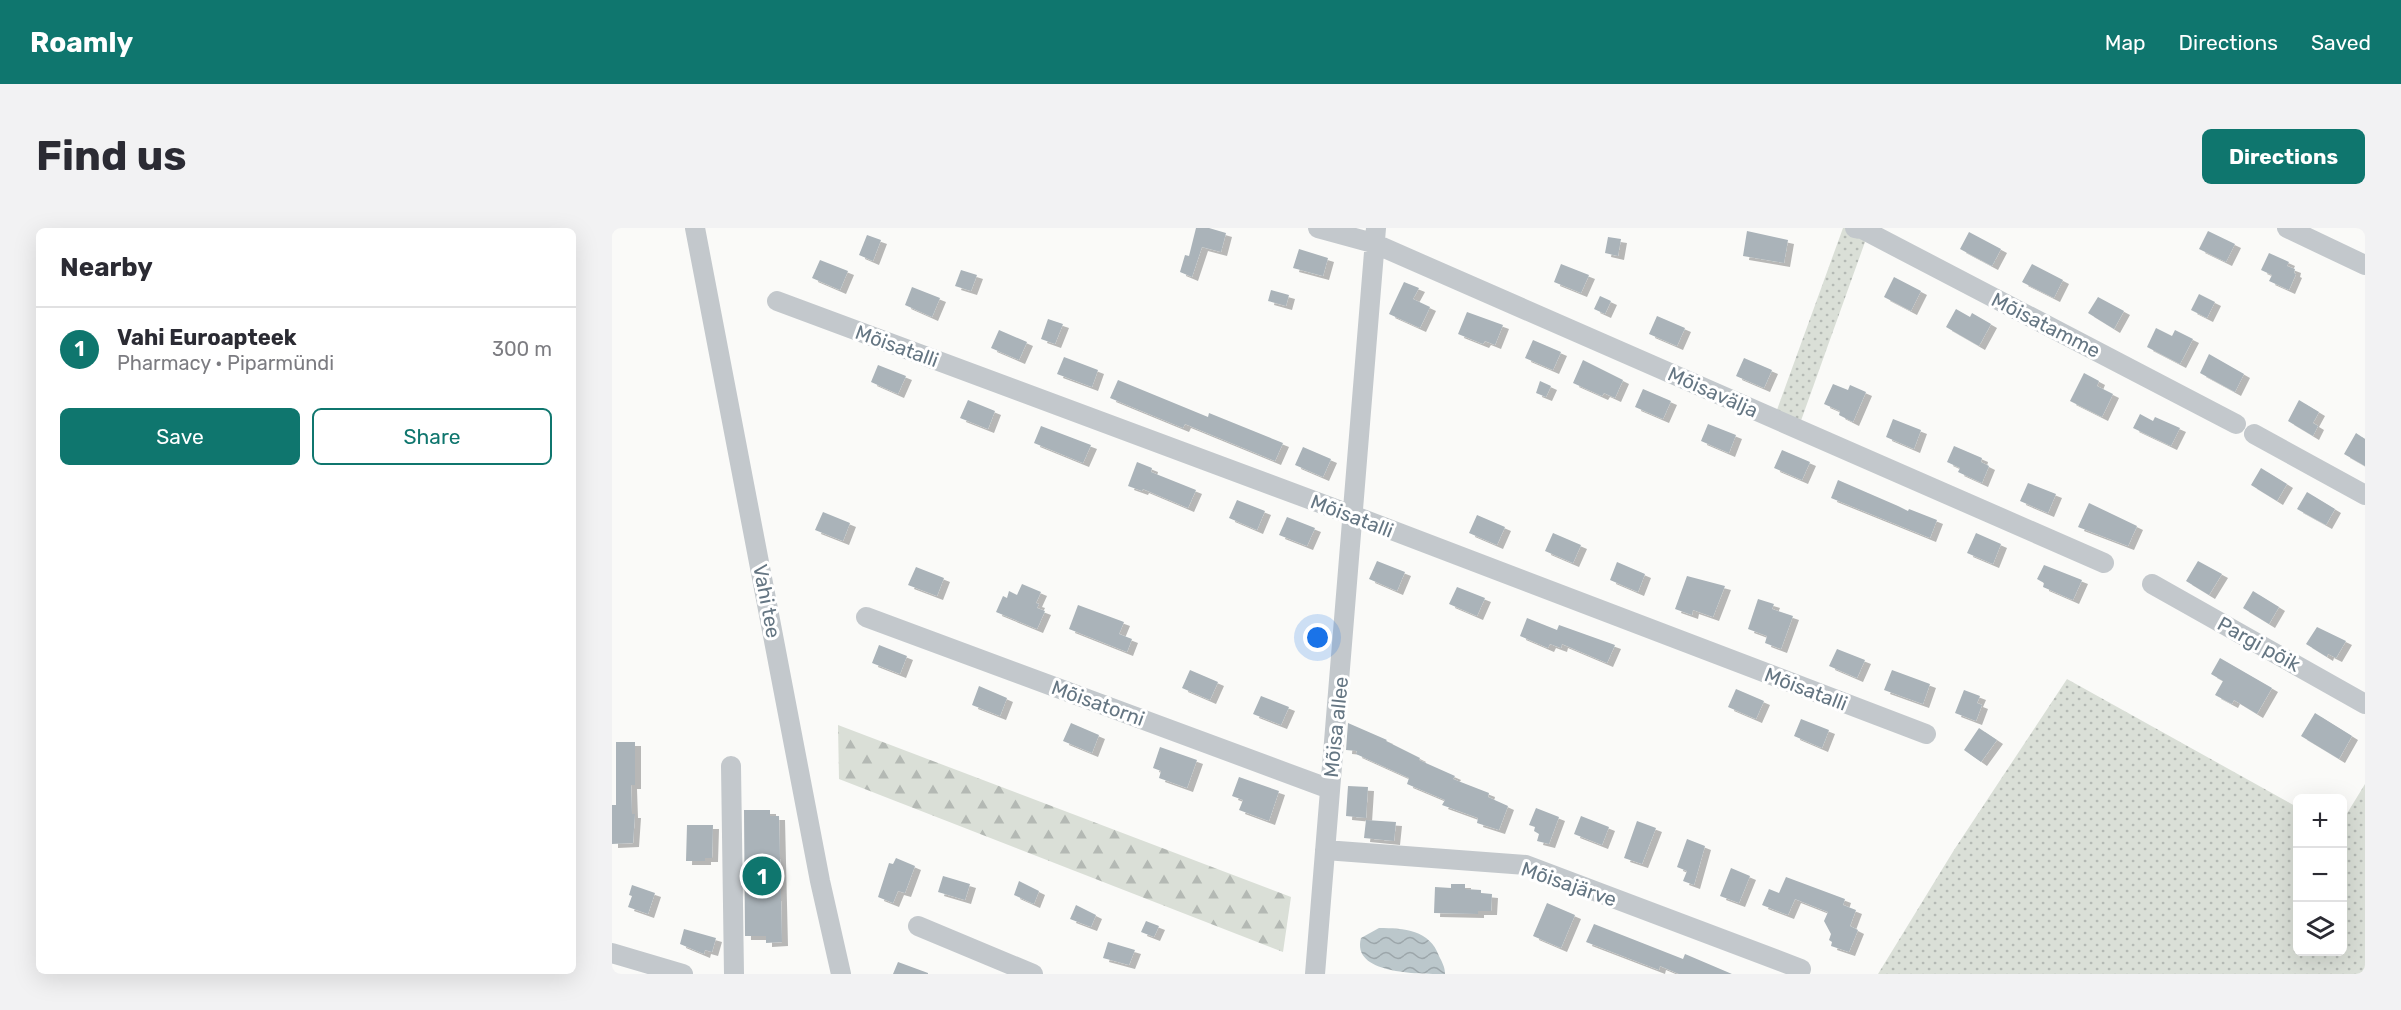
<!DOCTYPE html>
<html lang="en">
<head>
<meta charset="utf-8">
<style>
  body { margin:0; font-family:Rubik,sans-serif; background:#f2f2f3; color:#2b2b33 }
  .controls { position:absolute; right:18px; bottom:18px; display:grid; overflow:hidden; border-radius:9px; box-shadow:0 6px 24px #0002 }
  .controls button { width:54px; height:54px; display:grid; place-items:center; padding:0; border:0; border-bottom:2px solid #e1e1e2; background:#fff; color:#2b2b33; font:30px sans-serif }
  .you { position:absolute; left:706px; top:410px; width:21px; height:21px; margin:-15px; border:4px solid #fff; border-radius:50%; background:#1a73e8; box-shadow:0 0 0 9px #1a73e833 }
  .badge { display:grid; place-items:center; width:39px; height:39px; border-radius:50%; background:#0f766e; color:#fff; font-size:20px; font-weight:700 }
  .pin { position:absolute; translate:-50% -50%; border:3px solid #fff; box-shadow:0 2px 6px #0006 }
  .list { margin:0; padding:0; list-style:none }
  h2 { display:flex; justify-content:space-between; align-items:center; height:78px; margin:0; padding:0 24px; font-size:26px }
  h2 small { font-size:20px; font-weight:400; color:#7c7c81 }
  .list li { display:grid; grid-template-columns:39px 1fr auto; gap:18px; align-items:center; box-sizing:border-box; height:84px; padding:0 24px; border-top:2px solid #e1e1e2 }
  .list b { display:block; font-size:22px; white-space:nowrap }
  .list p { margin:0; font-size:20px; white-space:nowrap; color:#7c7c81 }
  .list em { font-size:20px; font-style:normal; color:#7c7c81 }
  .actions { display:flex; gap:12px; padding:18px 24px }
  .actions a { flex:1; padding:14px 0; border:2px solid #0f766e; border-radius:9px; text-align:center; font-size:21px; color:#0f766e }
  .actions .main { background:#0f766e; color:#fff }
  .icon { flex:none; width:33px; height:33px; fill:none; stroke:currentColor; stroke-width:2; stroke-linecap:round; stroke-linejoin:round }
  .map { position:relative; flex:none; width:1753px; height:746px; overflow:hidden; border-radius:9px }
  header { display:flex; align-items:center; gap:36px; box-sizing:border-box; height:84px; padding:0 30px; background:#0f766e; color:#fff }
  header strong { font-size:28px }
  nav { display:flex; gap:33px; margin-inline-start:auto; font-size:21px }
  .intro { display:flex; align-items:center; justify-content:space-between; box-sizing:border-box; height:144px; padding:0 36px }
  h1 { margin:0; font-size:42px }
  .button { padding:15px 27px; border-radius:9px; background:#0f766e; color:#fff; font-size:21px; font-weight:700 }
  main { display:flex; gap:36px; padding:0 36px }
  aside { flex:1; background:#fff; border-radius:9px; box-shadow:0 6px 24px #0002 }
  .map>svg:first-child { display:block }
</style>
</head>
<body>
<header>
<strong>Roamly</strong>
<nav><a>Map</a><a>Directions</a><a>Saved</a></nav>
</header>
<div class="intro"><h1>Find us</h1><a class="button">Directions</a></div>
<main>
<aside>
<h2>Nearby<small></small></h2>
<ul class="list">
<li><span class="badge">1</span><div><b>Vahi Euroapteek</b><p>Pharmacy · Piparmündi</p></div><em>300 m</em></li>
</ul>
<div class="actions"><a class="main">Save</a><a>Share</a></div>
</aside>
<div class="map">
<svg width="1753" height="746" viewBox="0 0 1753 746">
  <defs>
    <pattern id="grass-dots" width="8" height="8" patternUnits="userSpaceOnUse" patternTransform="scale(1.5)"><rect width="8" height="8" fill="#dadfd7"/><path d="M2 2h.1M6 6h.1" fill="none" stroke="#b4b9b4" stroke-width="1.8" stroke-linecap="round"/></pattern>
    <pattern id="forest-firs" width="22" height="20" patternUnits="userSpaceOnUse" patternTransform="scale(1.5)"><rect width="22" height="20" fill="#dadfd7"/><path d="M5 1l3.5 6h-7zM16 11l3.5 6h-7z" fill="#b4b9b4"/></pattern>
    <pattern id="water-waves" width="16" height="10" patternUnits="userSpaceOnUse" patternTransform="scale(1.5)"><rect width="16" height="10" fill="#bbc7cb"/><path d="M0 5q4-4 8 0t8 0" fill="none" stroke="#9ca6aa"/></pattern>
    <filter id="shadow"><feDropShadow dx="6" dy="4" stdDeviation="0" flood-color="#0004"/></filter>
  </defs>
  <rect width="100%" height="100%" fill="#fafaf8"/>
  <!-- grass -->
  <path fill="url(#grass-dots)" d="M1231,0H1258L1186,201L1162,190Z
    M1455,451L1685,579L1686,724H1730L1731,592L1753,556V746H1266L1342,622Z"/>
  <!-- forest -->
  <path fill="url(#forest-firs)" d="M226,497L679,669L671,724L227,551Z"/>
  <!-- water -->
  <path fill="url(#water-waves)" d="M767,700C792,700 818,702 827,728C830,734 833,739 833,746C805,746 739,746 749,710Z"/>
  <!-- building -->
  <path fill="#aab3b9" filter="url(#shadow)" d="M584,0H597L614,5L609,24L590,19L580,49L568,44L573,27L577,28Z
    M1135,3L1176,12L1172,35L1131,28Z
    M1596,3L1623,16L1614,34L1587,21Z
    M1357,4L1389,21L1380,38L1348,21Z
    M255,7L269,12L261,33L247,27Z
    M996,9L1009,11L1006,28L993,25Z
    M687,21L716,30L711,48L681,40Z
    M1657,25L1677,34L1675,38L1683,41L1682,45L1684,46L1677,62L1657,53L1660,47L1649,42Z
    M208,32L236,43L228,62L200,50Z
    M949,36L977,47L969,65L942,54Z
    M1420,36L1451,52L1442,70L1410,54Z
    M349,42L365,47L359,63L343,58Z
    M1282,49L1309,63L1299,83L1272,69Z
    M792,54L807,60L801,71L818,79L808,100L777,86Z
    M300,59L328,70L320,89L293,77Z
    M659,62L677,67L674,78L656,73Z
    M1587,66L1603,74L1595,90L1579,82Z
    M988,68L999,73L993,86L982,81Z
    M1486,69L1512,83L1502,101L1476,85Z
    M1344,81L1358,89L1360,85L1379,96L1367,118L1334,99Z
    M855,84L891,97L883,117L873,113L871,116L846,106Z
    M1045,88L1073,100L1065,118L1037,106Z
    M436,91L451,96L443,116L429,111Z
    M1544,100L1560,108L1563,102L1581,111L1568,136L1535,119Z
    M387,102L415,114L407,132L379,120Z
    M921,112L949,124L941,142L913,130Z
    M1597,126L1632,146L1623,164L1588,145Z
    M452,129L486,142L480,159L445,146Z
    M1132,130L1160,142L1152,160L1124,148Z
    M971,132L1011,152L1003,170L992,165L990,168L961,155Z
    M266,137L294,148L286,166L259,154Z
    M1472,145L1487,153L1485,158L1501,166L1490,189L1458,173Z
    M506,152L596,189L597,185L671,215L663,233L573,196L571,200L498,170Z
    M928,153L939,158L934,169L924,165Z
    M1221,156L1236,162L1238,157L1254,164L1241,194L1227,187L1228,183L1212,176Z
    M1031,161L1059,173L1051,191L1023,179Z
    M356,172L383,183L376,201L348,190Z
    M1687,172L1707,184L1701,195L1706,198L1701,208L1676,193Z
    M1528,186L1541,193L1543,189L1568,200L1559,218L1521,200Z
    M1281,191L1309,202L1302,221L1274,209Z
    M1096,196L1124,207L1117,225L1089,213Z
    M429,198L479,217L471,235L422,215Z
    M1744,205L1753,211V238L1732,226Z
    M1342,218L1370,230L1369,234L1377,238L1370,255L1346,244L1348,240L1335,234Z
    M691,219L719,231L711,249L683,237Z
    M1170,222L1198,234L1190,252L1162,240Z
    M525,234L540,240L539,244L584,262L576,280L531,261L530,263L516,258Z
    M1649,240L1675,256L1665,273L1639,257Z
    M1226,252L1286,278L1296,283L1297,281L1325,292L1318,310L1219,270Z
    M1416,255L1444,266L1436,285L1408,273Z
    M1695,264L1723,281L1714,297L1685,281Z
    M625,272L653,283L645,302L617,290Z
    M1477,275L1525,298L1516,318L1466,299Z
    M211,284L238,295L231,313L203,302Z
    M865,287L893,299L885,317L857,305Z
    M675,289L703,300L695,318L667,307Z
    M941,305L969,317L961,335L933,323Z
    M1364,305L1389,316L1381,336L1355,325Z
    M765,333L793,344L785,363L757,351Z
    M1586,333L1610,346L1597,367L1574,353Z
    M1005,334L1033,346L1026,364L998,352Z
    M1432,337L1470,352L1461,372L1431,359L1432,355L1425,351Z
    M304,339L332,350L325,368L296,357Z
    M1075,348L1113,358L1101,389L1081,382L1080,387L1063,381Z
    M410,356L429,364L424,375L427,376L425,380L433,383L425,401L384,384L391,368L395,370L397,363L405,367Z
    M845,359L873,370L865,388L837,376Z
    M1641,363L1667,379L1657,396L1631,380Z
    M1146,371L1162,376L1160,381L1181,388L1169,421L1153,415L1155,408L1136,401Z
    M466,377L512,394L507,406L520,411L515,424L457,401Z
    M915,390L945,402L947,397L1003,417L995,435L950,416L949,420L938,416L936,420L908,408Z
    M1705,399L1734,413L1724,430L1716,426L1715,429L1694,416Z
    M267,417L295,428L288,446L260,435Z
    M1225,421L1253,432L1245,450L1217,438Z
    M1608,430L1660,460L1645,486L1622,472L1620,476L1603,467L1611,453L1599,446Z
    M578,442L606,454L598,472L570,460Z
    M1280,442L1318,456L1311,476L1272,462Z
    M367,458L395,470L388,488L360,477Z
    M1124,461L1152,473L1144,491L1116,479Z
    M1352,462L1368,468L1365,475L1370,477L1364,493L1343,485Z
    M649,468L677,479L669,497L641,486Z
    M1703,485L1740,508L1727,531L1689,508Z
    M1189,491L1217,502L1210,520L1182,508Z
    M459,495L487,507L480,525L451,513Z
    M736,495L775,512L774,513L808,530L807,532L843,548L841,551L877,565L876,569L896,578L887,602L865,595L866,590L830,577L833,572L795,556L797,550L744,526L745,523L734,522Z
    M1367,500L1385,512L1369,534L1352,522Z
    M4,514H23V557H19L20,586H23L21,615L0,616V577H4Z
    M548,519L585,532L575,560L547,550L549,543L541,540Z
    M627,549L667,563L657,593L627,582L631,572L620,568Z
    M736,558L756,559L754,590L734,588Z
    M924,580L947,589L937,616L925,613L927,606L922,603L923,599L917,597Z
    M132,582H158V588H167L170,714L154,715V708H133Z
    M969,588L997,599L990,617L962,606Z
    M754,592L784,594L782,613L752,610Z
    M1025,593L1044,600L1030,636L1012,630Z
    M75,597H101L100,630H93V633H74Z
    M1075,611L1093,618L1082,657L1071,653L1075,643L1065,639Z
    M284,630L303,638L293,665L286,663L281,675L266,669L277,635L281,636Z
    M1119,640L1138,648L1127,675L1108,668Z
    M331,648L358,656L353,672L326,664Z
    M1174,649L1233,671L1231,677L1244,682L1238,698L1246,702L1237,724L1219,718L1220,714L1217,712L1219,706L1212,693L1216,684L1183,671L1176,687L1150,677L1157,661L1167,665Z
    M407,653L427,663L422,676L402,667Z
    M839,656H853V661L869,662V665L880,666L879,683H866V686L822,685L823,659L839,660Z
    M20,657L43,665L36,686L16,679L20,668L17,667Z
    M935,675L963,687L949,720L921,708Z
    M464,677L484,687L479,699L458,691Z
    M534,693L547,698L542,709L529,704Z
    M982,696L1071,731L1073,726L1120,746H1067L1048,738L1047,742L974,714Z
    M72,701L104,710L100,724L93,722L92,726L68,716Z
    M496,714L523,722L517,737L491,730Z
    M286,734L316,745V746H281Z"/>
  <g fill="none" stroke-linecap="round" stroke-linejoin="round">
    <!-- minor -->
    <path stroke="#c3c8cc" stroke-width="20" d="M83,0L208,653L229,746
      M706,0L761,15L1492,335
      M1243,0L1250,1L1624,196
      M1675,0L1753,37
      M165,73L740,287L1314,506
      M1642,206L1753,267
      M1540,356L1753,476
      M254,389L718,561
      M119,538L122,746
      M713,622L914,637L1189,741
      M306,698L421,746
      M0,725L71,746
      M703,746L764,0"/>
  </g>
  <g text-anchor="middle" stroke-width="6" stroke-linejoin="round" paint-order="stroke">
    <!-- street labels -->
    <g font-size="20" fill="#657683" stroke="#fff">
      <text transform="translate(1434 97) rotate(27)" y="7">Mõisatamme</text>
      <text transform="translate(285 118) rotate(20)" y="7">Mõisatalli</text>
      <text transform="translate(1101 164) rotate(24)" y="7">Mõisavälja</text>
      <text transform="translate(740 288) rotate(21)" y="7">Mõisatalli</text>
      <text transform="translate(155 373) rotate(79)" y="7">Vahi tee</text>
      <text transform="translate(1647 416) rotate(29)" y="7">Pargi põik</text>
      <text transform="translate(1194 461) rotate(21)" y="7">Mõisatalli</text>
      <text transform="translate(486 475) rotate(20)" y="7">Mõisatorni</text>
      <text transform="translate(724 499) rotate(-84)" y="7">Mõisa allee</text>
      <text transform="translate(957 656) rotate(19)" y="7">Mõisajärve</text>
    </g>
  </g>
</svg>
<div class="controls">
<button>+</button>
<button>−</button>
<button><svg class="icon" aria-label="layers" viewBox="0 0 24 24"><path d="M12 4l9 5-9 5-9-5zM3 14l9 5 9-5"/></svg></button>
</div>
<div class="you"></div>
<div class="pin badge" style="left:150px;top:648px">1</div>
</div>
</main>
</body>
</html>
